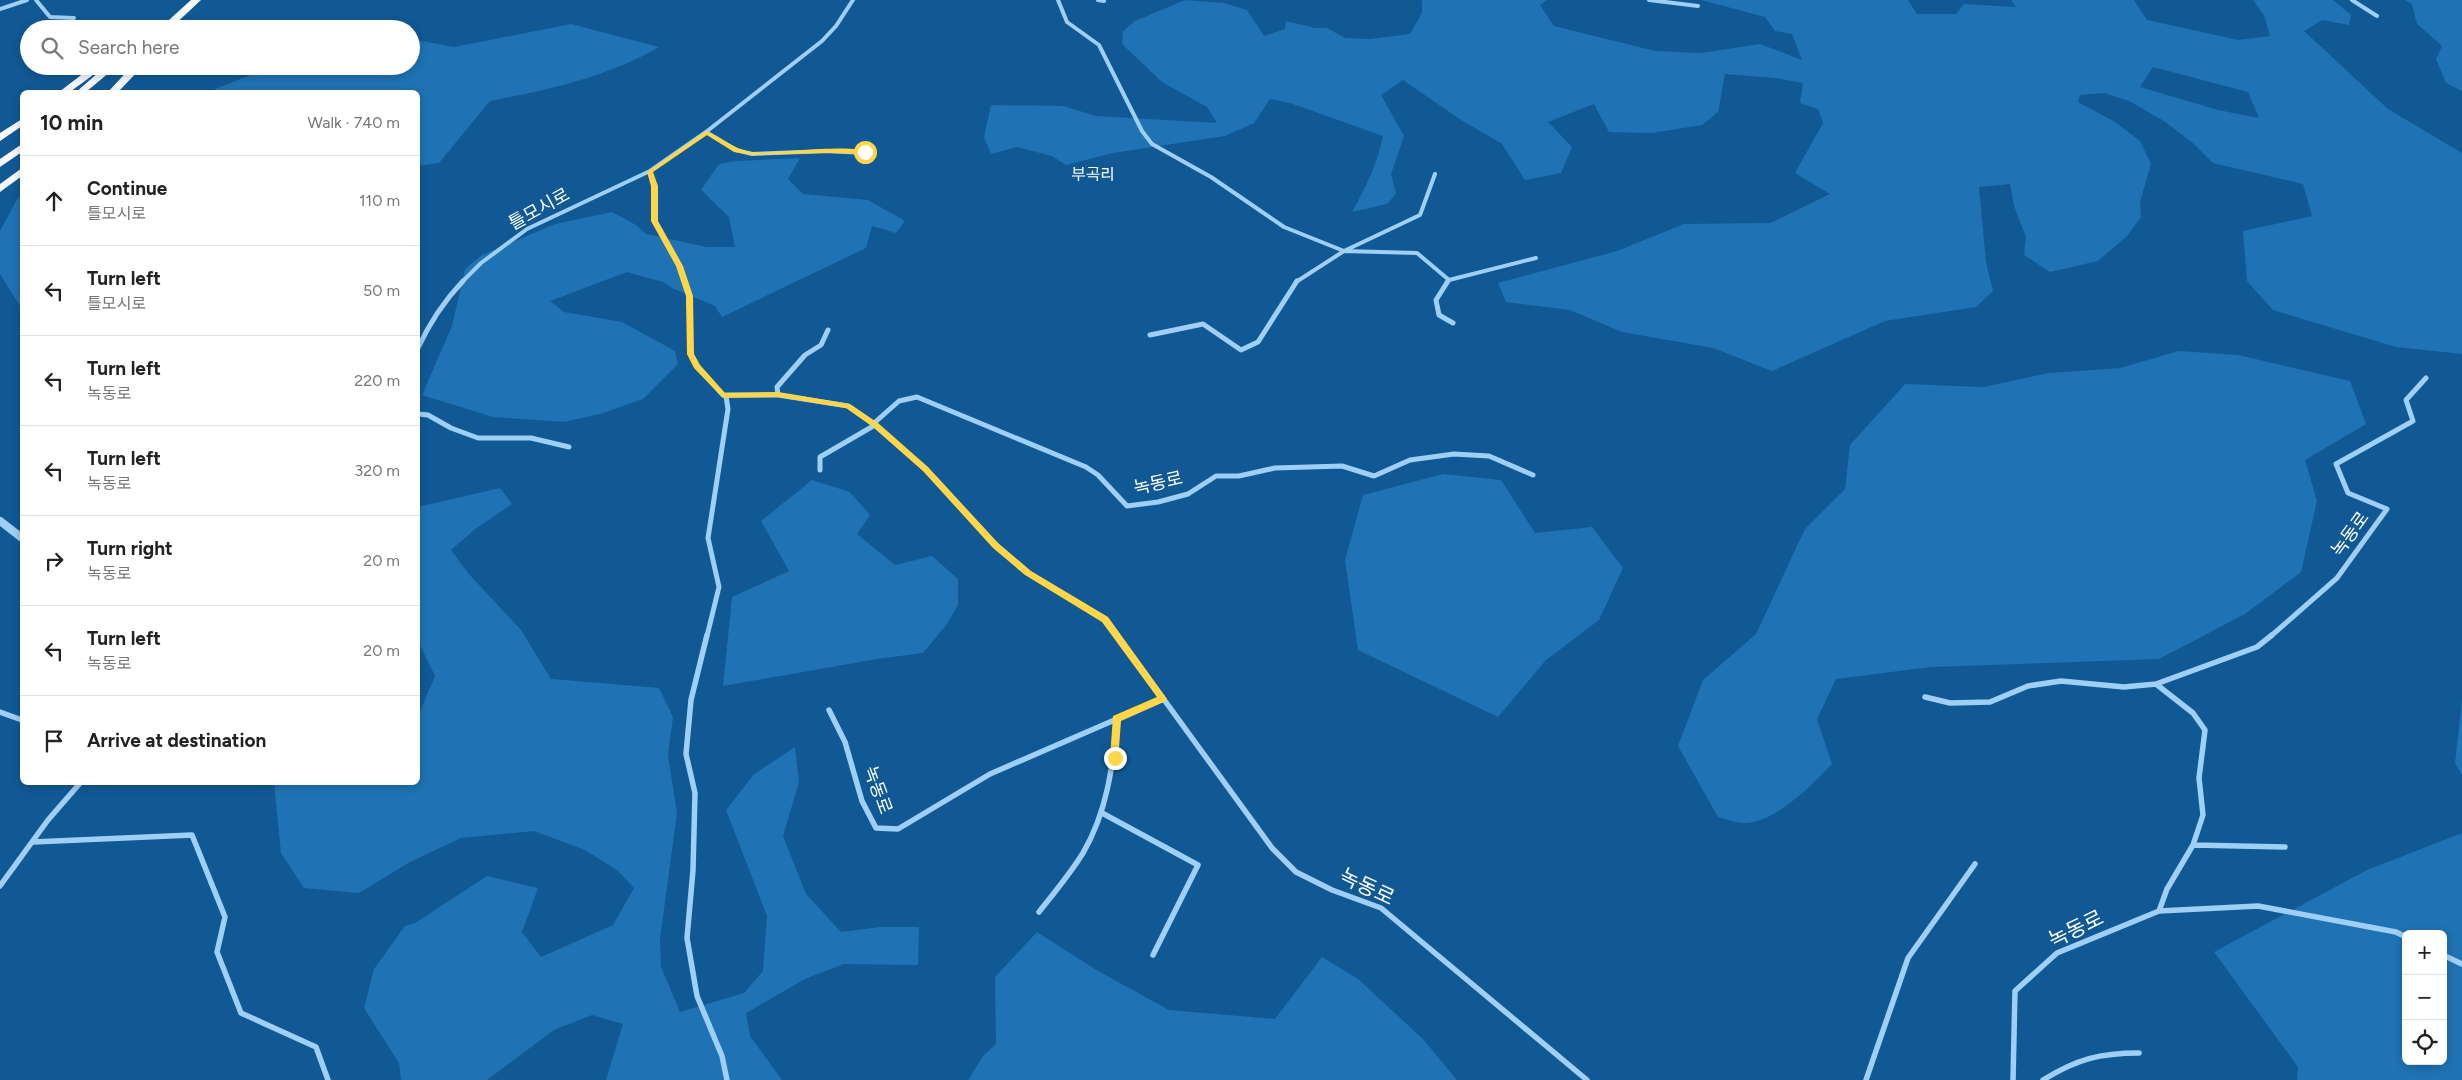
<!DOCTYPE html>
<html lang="en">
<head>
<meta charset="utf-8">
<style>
  body { margin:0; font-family:Figtree,"Noto Sans KR",sans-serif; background:#f6f6f6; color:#222 }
  .controls { position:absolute; right:15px; bottom:15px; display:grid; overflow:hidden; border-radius:8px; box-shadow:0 2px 8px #0003 }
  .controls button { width:45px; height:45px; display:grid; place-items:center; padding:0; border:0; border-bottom:1px solid #e0e0e0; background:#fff; color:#222; font:25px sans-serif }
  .stop { position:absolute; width:15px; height:15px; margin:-11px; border:4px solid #ffd54a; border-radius:50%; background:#fff }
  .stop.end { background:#ffd54a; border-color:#fff; box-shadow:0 1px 5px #0008 }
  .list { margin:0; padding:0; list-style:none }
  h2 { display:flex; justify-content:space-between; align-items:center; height:65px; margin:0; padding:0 20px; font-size:21px }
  h2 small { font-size:16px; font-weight:400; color:#767676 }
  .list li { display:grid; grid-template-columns:32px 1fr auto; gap:15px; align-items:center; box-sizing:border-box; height:90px; padding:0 20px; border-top:1px solid #e0e0e0 }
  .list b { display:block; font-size:19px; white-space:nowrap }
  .list p { margin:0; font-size:16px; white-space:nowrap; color:#767676 }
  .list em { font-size:16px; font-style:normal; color:#767676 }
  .icon { flex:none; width:28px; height:28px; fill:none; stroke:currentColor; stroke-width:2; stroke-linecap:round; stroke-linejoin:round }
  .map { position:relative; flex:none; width:2462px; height:1080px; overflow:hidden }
  .search { position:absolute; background:#fff; box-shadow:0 2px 8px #0003; left:20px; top:20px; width:400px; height:55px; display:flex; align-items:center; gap:12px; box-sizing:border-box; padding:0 18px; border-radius:28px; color:#767676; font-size:19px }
  .panel { position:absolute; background:#fff; box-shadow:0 2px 8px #0003; left:20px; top:90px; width:400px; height:695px; border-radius:8px }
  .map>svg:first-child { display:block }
</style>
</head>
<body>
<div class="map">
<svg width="2462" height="1080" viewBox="0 0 2462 1080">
  <rect width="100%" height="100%" fill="#105995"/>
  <!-- green -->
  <path fill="#1f72b3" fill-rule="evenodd" d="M1185,0L1224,3L1247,10L1264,36L1285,29L1286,21L1315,28H1327L1345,38L1370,39L1410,34L1422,13V0H1547L1540,5L1554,26L1655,51L1701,53L1760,44L1802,60L1792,34L1775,31L1765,17L1701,0H1908L1917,14H1956L1964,4L2016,7L2011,0H2134L2147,20L2238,40L2270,36L2264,15L2253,0H2333L2351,15L2349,25L2322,20L2304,31L2388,109L2462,153V354L2396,347L2273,310L2247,281L2243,231L2312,216L2303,184L2213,163L2194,144L2164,121L2129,101L2104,93L2080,95L2078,102L2115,122L2140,141L2151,164L2140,202L2141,217L2127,236L2098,261L2050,272L2024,255L2026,237L2014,206L2010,184L1979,187L1986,262L1993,291L1976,307L1885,321L1772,371L1713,348L1622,332L1570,310L1506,302L1498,283L1617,251L1684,224L1770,223L1830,194L1795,173L1823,123L1818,109L1800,103L1803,83L1775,78L1725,74L1718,112L1702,125L1652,133L1609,132L1594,104L1548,122L1572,147L1561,173L1525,180L1502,144L1458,118L1403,80L1381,95L1404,136L1391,174L1396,194L1387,204L1352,212C1365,189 1378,162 1383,136L1290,103L1270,99L1254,123L1225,136L1113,153L1066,165L1052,156L1017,147L991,154L984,137L991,105L1063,106L1096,116L1217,123L1207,107L1162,82L1122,44L1123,31L1135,21ZM2153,67L2248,92L2259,118L2218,110L2140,87Z
    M2405,0H2462V91L2446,83L2436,59L2442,46L2417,24L2412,4Z
    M571,24L659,47C608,77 548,90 490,101L439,163L418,166V92H208L273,66H411V39L454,47Z
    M800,158L788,179L803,194L868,200L905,221L896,233L872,226L866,248L722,317L715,306L672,288L663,282L627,272L550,301L564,312L622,322L675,351L678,364L643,399L600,414L564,422L493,417L422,395L452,326L465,269L482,255L555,224L612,212L636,225L646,234L707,247H735L729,217L701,190L719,164L737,161Z
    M22,194V309L0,274V231L16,201Z
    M2179,351L2238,355L2350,381L2366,424L2305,460L2317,501L2301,572L2245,614L2159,659L1931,667L1836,679L1817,719L1832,764C1814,783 1773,825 1744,823C1736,823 1726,819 1718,817L1678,746L1703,680L1756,634L1805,529L1845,489L1850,445L1905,384L1983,387L2049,373L2120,368Z
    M1443,474L1501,480L1535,533L1592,527L1623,568L1599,620L1546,660L1498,717L1358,650L1345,560L1363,495Z
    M812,480L850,492L870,515L857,534L895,565L932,556L958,579V605L947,624L923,653L877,659L723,686L732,597L789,571L761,521Z
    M500,488L512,504L474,530L451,550L468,573L521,630L551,679L659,688L673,717L668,755L677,813L660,939L661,967L680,1012L744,993L763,971L767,916L726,810L754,774L795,747L799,782L783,836L806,894L841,932L880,927H919L918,965L844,964L805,979L746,1013L750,1036L782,1080H606L623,1024L592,1015L554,1030L487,1080H401L399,1063L364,1008L374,969L405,926L415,923L487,876L538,888L522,932L541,957L613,925L634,888L617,870L585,850L534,831L461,838L410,862L359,893L304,888L281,853L274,783L418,782V716L435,676L418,641V507Z
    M2462,700V775L2455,763Z
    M2462,833V1080H2297L2298,1067L2214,952L2367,870ZM2406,934H2443V1061H2406Z
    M1037,932L1098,971L1169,1010L1275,1019L1322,957L1358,979L1423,1039L1457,1080H968L983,1056L996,1044L995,977Z"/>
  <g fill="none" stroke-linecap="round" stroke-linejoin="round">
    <!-- minor-far2 -->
    <path stroke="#9fcff4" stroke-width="4" d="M36,0L50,17L74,18
      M1058,0L1067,22L1099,45L1142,131L1152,144L1211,177L1284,227L1344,251L1417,253L1449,280L1447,282
      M1098,0L1104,1
      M1649,0L1698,6
      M2352,0L2377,16
      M0,9L27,0
      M706,132L736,150L752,154L827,151L865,153
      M650,171L654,186V221L680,266L685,282
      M1449,280L1536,258
      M462,282L481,263L527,229L650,171L706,132L822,41L836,26L853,0
      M1296,282L1344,251L1420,215L1435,174"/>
    <!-- minor-far1 -->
    <path stroke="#9fcff4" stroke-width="5" d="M685,281L689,296L690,354L697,366L723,395H778L848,406L875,425L925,469L996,545L1028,573L1105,619L1118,636
      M1448,281L1436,300L1439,315L1453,323
      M1150,335L1203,324L1241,350L1258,342L1297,281
      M418,348C430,322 444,301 463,281
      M778,395L777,387L805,355L821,345L828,330
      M418,414L428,415L451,428L478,438H531L569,447
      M873,424L899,401L917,397L1086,467L1098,475L1127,506L1158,502L1188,494L1216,476H1239L1275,468L1342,466L1374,476L1410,460L1454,454L1489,456L1533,475
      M820,470V457L875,425
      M707,636L719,587L708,538L728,409L726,396
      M2271,636L2337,578L2387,509L2348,493L2336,464L2413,421L2406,400L2426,378"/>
    <!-- minor -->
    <path stroke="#9fcff4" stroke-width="5.5" d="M707,635L691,700L686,754L695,793L693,870L687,938L697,996L722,1056L727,1080
      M1117,635L1272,848L1296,872L1332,890L1381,908L1587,1080
      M2156,684L2257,647L2272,635
      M1925,697L1950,703L1990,702L2028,686L2061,681L2124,687L2156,684L2193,713L2205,730L2199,778L2203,815L2193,845L2167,889L2159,911
      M829,710L845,742L862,801L876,828L898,829L990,774L1163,699
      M0,712L22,720
      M1102,813L1198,865L1153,955
      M33,842L192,835L225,917L217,952L241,1013L316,1047L328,1080
      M2193,845L2285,847
      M0,886L48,820L81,782
      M1039,912C1054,893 1070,874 1083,853C1107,812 1113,766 1117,719
      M2443,955L2462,964
      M1866,1080L1908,958L1975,864
      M2013,1080L2015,991L2057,953L2159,911L2258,906L2396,932L2406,937
      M2043,1080C2077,1059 2100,1053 2139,1053"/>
    <!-- tertiary -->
    <path stroke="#9fcff4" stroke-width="8" d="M0,521L22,538"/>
    <!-- trunk -->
    <path fill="#f6faff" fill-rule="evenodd" d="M191,0H201L170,29H159Z
      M93,66H105L70,92H59Z
      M106,66H117L86,92H76Z
      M132,66H143L118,92H108Z
      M22,119V126L0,141V133Z
      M22,144V152L0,167V159Z
      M22,168V176L0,192V184Z"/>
  </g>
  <!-- route -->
  <path fill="#ffd54a" d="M706,131C722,137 734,150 752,152C776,154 852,143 868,152L865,154L827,153L752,155L734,152L707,135L653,172L658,186V221L683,266L693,296L694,354L700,365L725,393L778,392L850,404L878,423L928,467L998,543L1031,571L1108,617L1167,699L1166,701L1121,721L1118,761H1111L1110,758L1113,716L1157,697L1102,622L1025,575L993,548L923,471L873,427L846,408L778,397L723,398L694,368L687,354L686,296L676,266L651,221V186L647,172Z"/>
  <g text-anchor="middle" stroke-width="4" stroke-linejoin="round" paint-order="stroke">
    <!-- far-quarter labels -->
    <g font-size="16" fill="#fff" stroke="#105995">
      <text x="1093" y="180">부곡리</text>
    </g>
    <!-- street labels -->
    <g font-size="18" fill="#fff" stroke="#105995">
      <text transform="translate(539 209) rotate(-29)" y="6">틀모시로</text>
      <text transform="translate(1158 483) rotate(-13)" y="6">녹동로</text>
      <text transform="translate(2350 534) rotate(-54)" y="6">녹동로</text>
      <text transform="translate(878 790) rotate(70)" y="6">녹동로</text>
    </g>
    <!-- near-street labels -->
    <g font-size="21" fill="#fff" stroke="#105995">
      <text transform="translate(1367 887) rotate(25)" y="7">녹동로</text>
      <text transform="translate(2076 929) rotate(-26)" y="7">녹동로</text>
    </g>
  </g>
</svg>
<div class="controls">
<button>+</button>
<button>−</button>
<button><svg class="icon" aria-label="locate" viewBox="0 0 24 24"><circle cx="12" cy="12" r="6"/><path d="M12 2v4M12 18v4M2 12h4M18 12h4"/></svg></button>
</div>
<div class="stop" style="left:865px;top:152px"></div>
<div class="stop end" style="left:1115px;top:758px"></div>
<div class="search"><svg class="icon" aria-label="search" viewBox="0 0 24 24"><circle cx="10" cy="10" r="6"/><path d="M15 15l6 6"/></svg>Search here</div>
<section class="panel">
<h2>10 min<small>Walk · 740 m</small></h2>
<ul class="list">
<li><svg class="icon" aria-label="ahead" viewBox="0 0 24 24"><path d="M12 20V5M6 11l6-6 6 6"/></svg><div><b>Continue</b><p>틀모시로</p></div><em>110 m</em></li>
<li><svg class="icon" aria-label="left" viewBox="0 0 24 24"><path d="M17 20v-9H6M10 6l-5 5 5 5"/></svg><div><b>Turn left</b><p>틀모시로</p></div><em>50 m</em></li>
<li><svg class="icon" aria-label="left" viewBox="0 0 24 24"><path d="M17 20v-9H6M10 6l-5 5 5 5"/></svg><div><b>Turn left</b><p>녹동로</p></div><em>220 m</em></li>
<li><svg class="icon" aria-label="left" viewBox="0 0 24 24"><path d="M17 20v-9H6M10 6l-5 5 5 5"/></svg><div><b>Turn left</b><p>녹동로</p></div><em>320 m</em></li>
<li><svg class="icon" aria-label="right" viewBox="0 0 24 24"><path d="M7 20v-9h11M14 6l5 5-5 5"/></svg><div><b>Turn right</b><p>녹동로</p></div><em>20 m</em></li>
<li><svg class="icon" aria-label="left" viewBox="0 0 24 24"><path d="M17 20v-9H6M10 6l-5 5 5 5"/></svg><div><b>Turn left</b><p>녹동로</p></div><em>20 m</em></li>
<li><svg class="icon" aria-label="arrive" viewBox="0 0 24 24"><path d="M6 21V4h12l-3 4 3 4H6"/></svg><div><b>Arrive at destination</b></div></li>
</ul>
</section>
</div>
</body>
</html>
